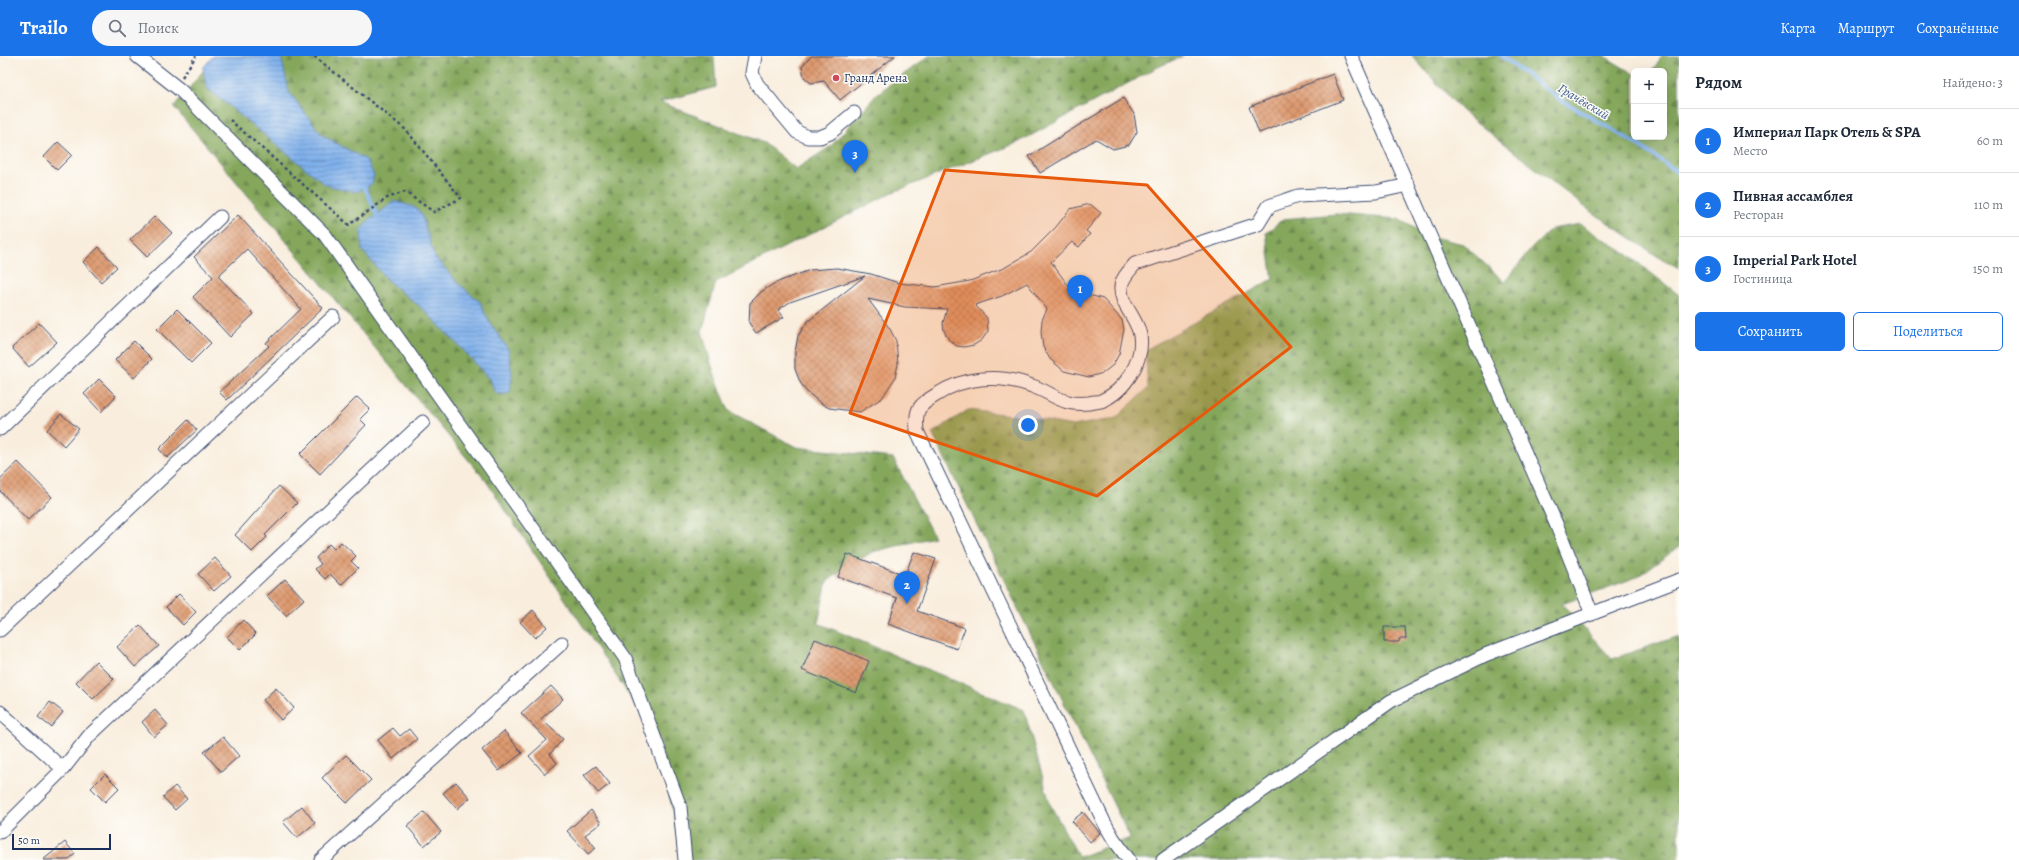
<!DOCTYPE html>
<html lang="ru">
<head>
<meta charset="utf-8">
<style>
  body { margin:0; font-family:Alegreya,serif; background:#f6f6f7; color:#1f2937 }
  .controls { position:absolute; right:12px; top:12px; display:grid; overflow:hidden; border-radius:6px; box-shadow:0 4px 16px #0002 }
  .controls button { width:36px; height:36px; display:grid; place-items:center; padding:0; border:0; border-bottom:1px solid #e0e1e3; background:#fff; color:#1f2937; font:20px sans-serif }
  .scale { position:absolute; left:12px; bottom:10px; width:99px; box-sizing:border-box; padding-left:4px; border:2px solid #1b2f5e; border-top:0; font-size:11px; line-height:14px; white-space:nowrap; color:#1b2f5e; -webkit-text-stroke:3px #fdfcf7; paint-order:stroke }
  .you { position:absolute; left:1028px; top:369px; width:14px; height:14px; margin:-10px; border:3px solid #fff; border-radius:50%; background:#1a73e8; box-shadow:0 0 0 6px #1a73e833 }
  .badge { display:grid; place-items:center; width:26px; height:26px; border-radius:50%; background:#1a73e8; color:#fff; font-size:13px; font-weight:700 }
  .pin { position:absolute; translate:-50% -33px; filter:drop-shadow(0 1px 2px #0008) }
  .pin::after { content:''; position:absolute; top:21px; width:14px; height:12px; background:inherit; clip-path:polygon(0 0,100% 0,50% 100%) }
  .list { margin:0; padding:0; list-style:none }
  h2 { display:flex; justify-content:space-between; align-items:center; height:52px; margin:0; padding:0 16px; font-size:17px }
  h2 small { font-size:13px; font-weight:400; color:#747a83 }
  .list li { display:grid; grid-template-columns:26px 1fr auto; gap:12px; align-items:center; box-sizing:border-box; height:64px; padding:0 16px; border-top:1px solid #e0e1e3 }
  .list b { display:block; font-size:15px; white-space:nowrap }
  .list p { margin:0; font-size:13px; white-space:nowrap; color:#747a83 }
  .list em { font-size:13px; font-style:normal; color:#747a83 }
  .actions { display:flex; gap:8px; padding:12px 16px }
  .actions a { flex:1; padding:9px 0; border:1px solid #1a73e8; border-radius:6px; text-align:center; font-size:14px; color:#1a73e8 }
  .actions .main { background:#1a73e8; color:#fff }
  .icon { flex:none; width:22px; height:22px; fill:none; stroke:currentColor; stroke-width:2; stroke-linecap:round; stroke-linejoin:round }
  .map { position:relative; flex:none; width:1679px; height:804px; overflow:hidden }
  header { display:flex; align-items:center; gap:24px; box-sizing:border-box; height:56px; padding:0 20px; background:#1a73e8; color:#fff }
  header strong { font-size:19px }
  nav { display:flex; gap:22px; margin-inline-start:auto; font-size:14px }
  .search { width:280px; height:36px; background:#f6f6f7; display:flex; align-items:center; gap:10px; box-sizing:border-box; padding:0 14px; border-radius:22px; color:#747a83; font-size:15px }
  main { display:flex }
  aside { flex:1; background:#fff }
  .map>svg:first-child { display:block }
</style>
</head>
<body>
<header>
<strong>Trailo</strong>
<div class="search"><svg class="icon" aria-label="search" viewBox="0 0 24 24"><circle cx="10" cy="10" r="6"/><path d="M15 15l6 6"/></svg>Поиск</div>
<nav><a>Карта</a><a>Маршрут</a><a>Сохранённые</a></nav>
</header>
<main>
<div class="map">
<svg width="1679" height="804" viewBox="0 0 1679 804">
  <defs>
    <pattern id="forest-firs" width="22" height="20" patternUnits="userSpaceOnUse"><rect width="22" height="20" fill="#85a75c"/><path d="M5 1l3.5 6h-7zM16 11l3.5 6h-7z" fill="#6c884f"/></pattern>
    <pattern id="water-rules" width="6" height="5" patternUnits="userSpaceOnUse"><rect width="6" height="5" fill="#80b0eb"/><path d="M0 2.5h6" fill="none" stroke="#6890c2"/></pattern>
    <pattern id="building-cross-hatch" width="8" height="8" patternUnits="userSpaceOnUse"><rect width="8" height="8" fill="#de9a6f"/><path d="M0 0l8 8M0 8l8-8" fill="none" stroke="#b37e5e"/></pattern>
  </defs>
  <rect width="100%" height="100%" fill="#fdfcf7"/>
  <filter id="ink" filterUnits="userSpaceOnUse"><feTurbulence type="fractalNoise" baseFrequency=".025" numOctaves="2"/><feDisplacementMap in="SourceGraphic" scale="8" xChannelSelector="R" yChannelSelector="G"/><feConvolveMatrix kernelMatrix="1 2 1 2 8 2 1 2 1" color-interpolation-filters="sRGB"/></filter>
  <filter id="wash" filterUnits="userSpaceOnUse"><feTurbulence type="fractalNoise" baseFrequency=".012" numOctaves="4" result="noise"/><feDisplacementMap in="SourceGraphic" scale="16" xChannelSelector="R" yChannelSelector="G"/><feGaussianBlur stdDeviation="0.9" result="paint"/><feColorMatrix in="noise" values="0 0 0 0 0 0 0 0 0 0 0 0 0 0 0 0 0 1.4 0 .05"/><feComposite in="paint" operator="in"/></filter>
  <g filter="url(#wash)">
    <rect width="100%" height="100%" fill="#f9eede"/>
    <!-- forest -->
    <path fill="url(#forest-firs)" stroke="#506b5d" d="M215,0H714L716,31L660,46L764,87L796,113L831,90L878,37L929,0H1183L1158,11L1017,87L891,137L716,226L702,276L715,320L729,355L796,391L893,402L934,481L872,496L827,525L818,567L1024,654L1050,748L1079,801L1130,782L932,377L968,354L1021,360L1073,370L1116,362L1148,332L1145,294L1273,223L1266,177L1283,163L1336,158L1398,163L1429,180L1463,188L1505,226L1531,193L1551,173L1580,168L1627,198L1679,239V491L1637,521L1562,548L1612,603L1679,580V804H682L659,684L486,425L174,51Z
      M1412,0H1604L1634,18V81H1664V15H1652L1662,0H1679V212L1657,200L1582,149L1462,55Z"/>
    <!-- water -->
    <path fill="url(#water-rules)" stroke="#4e70a4" d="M213,0H281L289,36L322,79L366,104L374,119L372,128L357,136L326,129L207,32L203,12Z
      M395,145L414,151L421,157L434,200L458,227L481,247L488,264L508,293L512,318L510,336L501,339L494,335L491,325L468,299L423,253L388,225L362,194L361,175L366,167Z"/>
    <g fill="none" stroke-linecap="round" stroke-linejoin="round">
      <!-- stream -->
      <path stroke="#80b0eb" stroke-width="4" d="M1501,0L1558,42L1638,89L1679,117
        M365,132L377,159"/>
    </g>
    <g id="blocks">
      <!-- building -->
      <path fill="url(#building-cross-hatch)" d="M811,0H895L840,44L824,25L811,27L804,21L802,11Z
        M1333,18L1343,44L1259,77L1249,51Z
        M1123,42L1134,58L1137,76L1129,89L1113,93L1096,83L1040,117L1029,100Z
        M58,86L72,99L57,114L44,101Z
        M1090,148L1101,157L1086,175L1090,178L1079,191L1072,186L1051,206L1076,240H1093L1103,243L1122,264L1124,273L1119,298L1113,309L1103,317L1089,321L1064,315L1050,303L1043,291L1041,276L1042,264L1047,253L1027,227L1002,240L975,249L987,262L988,275L982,284L974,289L964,291L957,290L949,284L944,275L943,267L947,253L905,251L868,243L890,273L896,285L898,308L895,322L882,342L860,356L829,352L819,346L806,335L800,326L795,313V296L798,280L807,266L865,220L790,246L778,254L784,261L756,277L749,267L750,247L761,236L775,227L810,214L837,212L871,218L899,227L935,231L970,225L1004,212L1031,196L1056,171L1070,153Z
        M238,159L323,252L227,344L219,336L269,290L266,287L301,253L247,193L218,220L254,258L230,281L193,241L213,221L194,201Z
        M155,160L172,177L147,201L130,184Z
        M99,191L117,211L101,226L83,206Z
        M177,253L211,287L191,307L157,273Z
        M39,267L57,286L29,311L12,292Z
        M134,285L152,303L134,322L115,304Z
        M99,323L116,340L101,356L84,338Z
        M357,341L370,353L360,363L366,369L320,418L300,398Z
        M61,358L79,373L64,390L47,374Z
        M188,364L197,374L167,402L159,393Z
        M18,406L52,441L28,464L0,435V423Z
        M279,430L297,447L265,479L267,481L252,496L235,479Z
        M341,486L356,500L351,505L358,512L341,529L330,518L325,523L315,513L321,508L316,502L329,488L334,493Z
        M914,496L936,503L917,555L965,572L957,593L888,568L897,542L838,521L847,498L905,519Z
        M215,502L231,520L214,535L198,518Z
        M285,523L304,543L286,560L267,540Z
        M179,538L196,556L183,569L166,551Z
        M533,554L547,571L535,582L520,566Z
        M243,564L256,578L240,594L227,581Z
        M140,569L159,590L135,611L117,591Z
        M1384,571H1405L1406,583H1399V586H1384Z
        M815,583L869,605L856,637L802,614Z
        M96,605L114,623L93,643L76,626Z
        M551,630L563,643L541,663L563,683L550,698L557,707L545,718L529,700L547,684L521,657Z
        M276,632L294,652L281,664L263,644Z
        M50,646L63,656L51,671L38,661Z
        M155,654L168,669L154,681L142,666Z
        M393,672L400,680L409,673L417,683L393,703L378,684Z
        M504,675L522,697L499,715L482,694Z
        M223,681L239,700L221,716L204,696Z
        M346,699L371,724L347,747L322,722Z
        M596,710L610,728L598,737L584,719Z
        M105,718L119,732L105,746L91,732Z
        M456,726L470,742L457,753L443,737Z
        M175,730L187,743L175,754L163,741Z
        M302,750L315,767L297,782L283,766Z
        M591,754L601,767L585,779L596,792L588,798L567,775Z
        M424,756L441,776L424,790L407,770Z
        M1083,756L1100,777L1090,786L1072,765Z
        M65,786L75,798L68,804H43Z"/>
    </g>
  </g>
  <g filter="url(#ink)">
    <use href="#blocks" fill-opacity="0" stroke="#3c4c71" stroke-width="1"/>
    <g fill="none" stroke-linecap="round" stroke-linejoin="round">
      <!-- minor casing -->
      <g stroke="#3c4c71" stroke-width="15">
        <path id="minor" d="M137,0L180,34L325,179L625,602L680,751L685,804
          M755,0L752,17L757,28L797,76L808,81H820L830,77L854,57
          M1351,0L1557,470L1592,558
          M0,373L220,161
          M0,574L333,261
          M0,656L63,713
          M0,776L63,713L89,680L423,366
          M321,804L562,587
          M1129,804L1113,782L1104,766L917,375C915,353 918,350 936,339C964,320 1000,318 1032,330C1055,338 1061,350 1089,347C1093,346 1097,346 1101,345C1125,335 1144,305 1140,279C1137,261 1120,249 1121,231C1122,222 1129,215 1135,208L1258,168L1269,150L1298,140L1376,136L1408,129
          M1163,804L1391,645L1485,599L1679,524"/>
      </g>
      <!-- path -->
      <path stroke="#3c4c71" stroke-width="2.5" stroke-dasharray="3 3" stroke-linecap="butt" d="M182,21L196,0
        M230,64L349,169L387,142L405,136L434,156L461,142L406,74L314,0"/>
      <!-- minor -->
      <use href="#minor" stroke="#fff" stroke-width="13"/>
    </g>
  </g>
  <!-- marked area -->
  <path fill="#e8590c" fill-opacity="0.2" stroke="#e8590c" stroke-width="3" stroke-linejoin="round" d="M945,114L1147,129L1291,291L1097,440L850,357Z"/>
  <!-- markers -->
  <circle fill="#d1495b" stroke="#fdfcf7" stroke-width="1.5" cx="836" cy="22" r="4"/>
  <g text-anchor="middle" stroke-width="3" stroke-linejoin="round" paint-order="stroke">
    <!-- poi labels -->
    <g font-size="12" fill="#1b2f5e" stroke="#fdfcf7" text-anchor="start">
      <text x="844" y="26">Гранд Арена</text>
    </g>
    <!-- water labels -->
    <g font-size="13" font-style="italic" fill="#3e5c8f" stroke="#fdfcf7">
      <text transform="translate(1584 45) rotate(31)" y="5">Грачёвский</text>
    </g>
  </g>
</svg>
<div class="controls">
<button>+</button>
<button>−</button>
</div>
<div class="scale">50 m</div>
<div class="you"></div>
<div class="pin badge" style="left:1080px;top:252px">1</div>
<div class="pin badge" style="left:907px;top:548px">2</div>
<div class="pin badge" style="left:855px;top:117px">3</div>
</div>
<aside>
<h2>Рядом<small>Найдено: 3</small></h2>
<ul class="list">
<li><span class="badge">1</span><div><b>Империал Парк Отель &amp; SPA</b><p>Место</p></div><em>60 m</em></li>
<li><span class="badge">2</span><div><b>Пивная ассамблея</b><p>Ресторан</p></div><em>110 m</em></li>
<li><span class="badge">3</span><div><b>Imperial Park Hotel</b><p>Гостиница</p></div><em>150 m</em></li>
</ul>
<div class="actions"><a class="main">Сохранить</a><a>Поделиться</a></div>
</aside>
</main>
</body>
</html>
